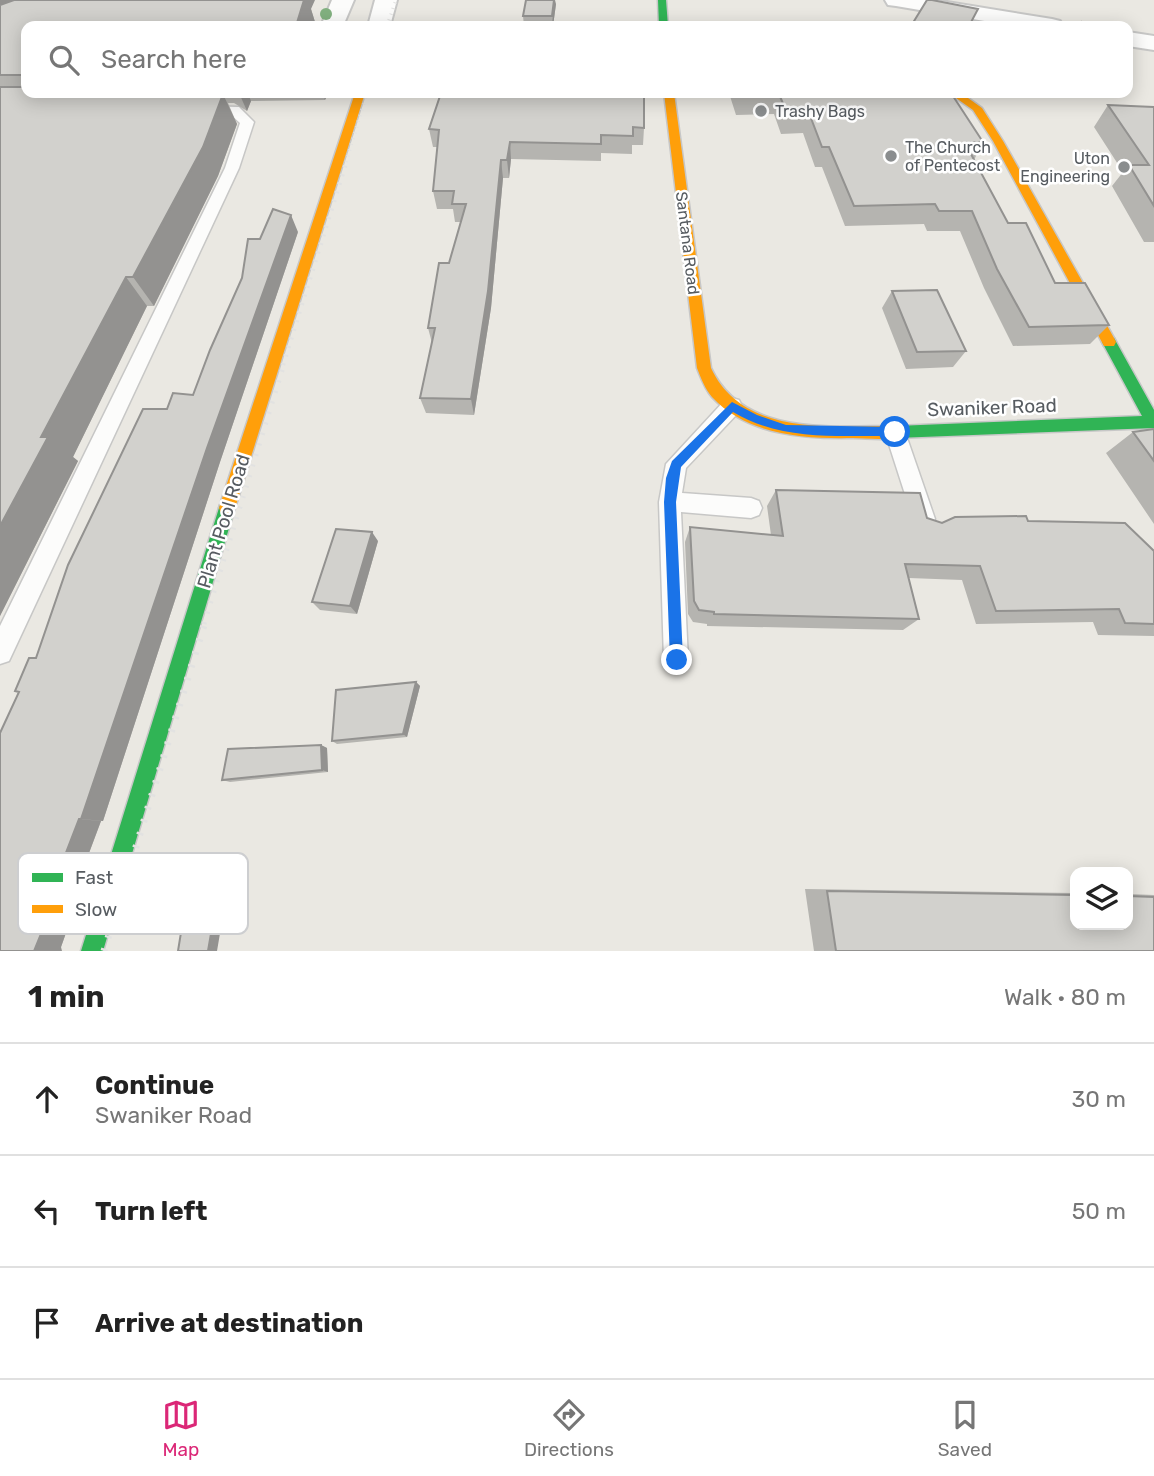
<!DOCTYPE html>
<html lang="en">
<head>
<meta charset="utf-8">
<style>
  body { margin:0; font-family:Rubik,sans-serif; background:#f2f2f2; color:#222 }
  .controls { position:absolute; right:21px; bottom:21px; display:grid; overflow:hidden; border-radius:14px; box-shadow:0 4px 18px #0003 }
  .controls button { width:63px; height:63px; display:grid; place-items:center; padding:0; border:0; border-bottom:2px solid #e0e0e0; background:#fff; color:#222; font:35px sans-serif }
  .stop { position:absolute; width:21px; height:21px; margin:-16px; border:5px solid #1a73e8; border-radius:50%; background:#fff }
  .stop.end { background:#1a73e8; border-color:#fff; box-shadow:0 2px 7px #0008 }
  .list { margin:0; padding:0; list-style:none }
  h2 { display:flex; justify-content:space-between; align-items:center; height:91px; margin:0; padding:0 28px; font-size:30px }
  h2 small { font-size:23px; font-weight:400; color:#767676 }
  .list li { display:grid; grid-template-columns:46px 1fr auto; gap:21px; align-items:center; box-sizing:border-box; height:112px; padding:0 28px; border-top:2px solid #e0e0e0 }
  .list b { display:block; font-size:26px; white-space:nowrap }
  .list p { margin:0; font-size:23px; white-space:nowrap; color:#767676 }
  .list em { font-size:23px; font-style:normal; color:#767676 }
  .icon { flex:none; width:38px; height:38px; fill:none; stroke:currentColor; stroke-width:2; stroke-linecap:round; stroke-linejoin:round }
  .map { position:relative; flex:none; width:1154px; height:951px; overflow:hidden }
  .search { position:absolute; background:#fff; box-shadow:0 4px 18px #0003; left:21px; right:21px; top:21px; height:77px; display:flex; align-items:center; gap:18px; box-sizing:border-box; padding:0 24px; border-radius:14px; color:#767676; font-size:26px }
  .sheet { height:427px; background:#fff }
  nav { display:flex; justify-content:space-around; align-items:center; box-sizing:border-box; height:98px; border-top:2px solid #e0e0e0; background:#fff; font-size:19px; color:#767676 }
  nav a { display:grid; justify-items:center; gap:4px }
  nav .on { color:#db2777 }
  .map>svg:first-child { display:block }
</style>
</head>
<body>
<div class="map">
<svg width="1154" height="951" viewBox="0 0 1154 951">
  <rect width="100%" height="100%" fill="#eae8e2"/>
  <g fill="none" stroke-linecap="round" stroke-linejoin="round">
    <!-- lane casing -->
    <g stroke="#c7c7c6" stroke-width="3">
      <path id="lane" d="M202,106L239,107L254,122L239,168L9,661L0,664V626L225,168L240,123L230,114L197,113L195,110Z
        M732,398L739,400L742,406L739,412L686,468L682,493L751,498L759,501L762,508L759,515L751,518L681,512L688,660L685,669L676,672L667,669L664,660L659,502L666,464L725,400Z
        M895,424L902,426L905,432L935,519L932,526L924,529L916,526L913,519L885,432L888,426Z"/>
    </g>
    <!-- street casing -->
    <g stroke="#c7c7c6" stroke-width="4">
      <path id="street" d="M332,0H354L343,26H321Z
        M375,0H397L390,26H368Z
        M885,0H935L1052,19L1060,21L1063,26H1014L896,6L888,5Z
        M1128,32L1154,36V50L1128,46Z"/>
    </g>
    <!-- fast casing -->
    <g stroke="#c7c7c7" stroke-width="3">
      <path id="fast" d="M658,0H666L668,26H659Z
        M1109,337L1114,338L1154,410V428L896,438L891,436L888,432L891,428L896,426L1142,416L1102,342Z
        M227,501L233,503L235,508L103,951H81L219,508L221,503Z"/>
    </g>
    <!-- slow casing -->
    <g stroke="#c7c7c7" stroke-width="3">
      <path id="slow" d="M355,93H365L235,508L233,513L227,515L221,513L219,508Z
        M664,93H674L711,368C743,437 832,426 896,426L901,428L904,432L901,436C887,441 868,438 853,438C804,439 747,435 712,397C705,389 701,378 697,368Z
        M949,93H961L982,108L1003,141L1114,338L1116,342L1114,346H1104L993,141L973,110Z"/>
    </g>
    <!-- lane -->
    <use href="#lane" fill="#fcfcfb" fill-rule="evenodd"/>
    <!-- street -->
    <use href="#street" fill="#fcfcfb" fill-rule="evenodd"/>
    <!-- fast -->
    <use href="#fast" fill="#30b455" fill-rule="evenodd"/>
    <!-- slow -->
    <use href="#slow" fill="#ff9f0a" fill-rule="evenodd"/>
    <!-- rail-far3 -->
    <path stroke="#e2e2e1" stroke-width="3.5" stroke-dasharray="1 5" stroke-linecap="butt" d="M387,26L396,0
      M346,162L367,93"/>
    <!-- rail-far2 -->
    <path stroke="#e2e2e1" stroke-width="4.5" stroke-dasharray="2 7" stroke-linecap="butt" d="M283,365L347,160"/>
    <!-- rail-far1 -->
    <path stroke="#e2e2e1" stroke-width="5" stroke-dasharray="2 9" stroke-linecap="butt" d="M204,624L284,364"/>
    <!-- rail -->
    <path stroke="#e2e2e1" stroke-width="7" stroke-dasharray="2.5 11" stroke-linecap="butt" d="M104,951L205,622"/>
  </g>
  <!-- trees -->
  <circle fill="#82b180" cx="326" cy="14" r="6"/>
  <!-- wall -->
  <path fill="#b5b4b0" d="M0,0L311,9L315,22L314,26H26V93H328L325,100L251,101L247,111L234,103H228L237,124L218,176L154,306H147L73,457L78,461L0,616Z
    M556,4L553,26H524L523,16Z
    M439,93H644V128L643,145H632V154L601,153V161L511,159L509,178H503L491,308L474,415L426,413L420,398L432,343L428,328L449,263L461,222H455L453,209H437L433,191L437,147H433L429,129L440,96Z
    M729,93H951L983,142L974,160L1008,223L1055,283L1109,325L1090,344L1013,346L984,288L960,231H927L924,224L845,226L822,167H815L803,133L781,134L774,114L736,115Z
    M1108,105L1154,107V242H1144L1112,186L1123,172L1094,127Z
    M298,232L220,462L103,821H101L71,901L77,902L61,947L0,951L18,692L15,691L36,658L167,409L193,395Z
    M892,291L966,351L953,367L906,369L882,308Z
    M1154,429V524L1106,453L1133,432Z
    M776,490L927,518L942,523L1028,521L1154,551V636L1098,635L1093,622L976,624L962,580L909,578L919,619L903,630L707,626V624L693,622L688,614L685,542L690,527L771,535L767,506Z
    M378,541L357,614L320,610L312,602Z
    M416,682L420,686L407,737L337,744L332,741Z
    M321,745L327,748L328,772L230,782L222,780Z
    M805,889L1075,893V925H1128V894L1154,895V951H814Z"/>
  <!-- shaded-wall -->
  <path fill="#939290" d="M0,0H54L0,20Z
    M298,0H315L311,9L315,22L314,26H296Z
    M554,0H555L556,4L553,26H552Z
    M239,93H248L251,101L247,111Z
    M323,93H328L325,100Z
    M223,94L237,124L218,176L154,306L133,277Z
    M510,142L511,159L509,178L507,160Z
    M501,160L503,178L491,308L474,415L471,399Z
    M291,215L298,232L220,462L103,821L81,819L207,448Z
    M126,277L147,306L73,457L78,461L0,616V526L41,437Z
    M372,532L378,541L357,614L350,606Z
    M416,682L420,686L407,737L403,734Z
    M321,745L327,748L328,772L322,770Z
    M79,819L101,821L71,901L47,902Z
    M238,862H247L239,898L231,899Z
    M226,898L217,951H208L217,899Z
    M77,902L61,947L62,951H34L53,904Z"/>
  <!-- building -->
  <path fill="#d2d1cd" stroke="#939290" stroke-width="2" d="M14,0H304L296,26H26V75H0V5Z
    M526,0H554L552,16H523Z
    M927,0H932L978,9L969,26H911Z
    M1082,22L1103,26H1082Z
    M0,87H26V93H222L223,94L203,147L133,277H126L41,437H48L0,526Z
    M441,93H644V128L633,127V136L601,135V144L510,142L507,160H501L488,291L471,399L420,398L435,328H428L439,263H449L466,204H452L454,191H433L439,130L429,129Z
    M740,93H951L983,142L965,143L1008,223H1026L1055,283H1085L1109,325L1029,327L997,269L972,211H939L935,204L854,206L829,147H822L809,113H787L779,94L741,95Z
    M1108,105L1154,107V206L1129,165H1149Z
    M273,209L291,215L207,448L81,819H79L47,902L53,904L34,951H0V733L19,692L15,691L29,658H36L68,565L143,409H167L173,393L193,395L210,350L242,278L248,239H260Z
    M937,290L966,351L917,352L892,291Z
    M1154,429V461L1133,432Z
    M776,490L920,493L927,518L942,523L955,517L1026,516L1028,521L1125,523L1154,551V624L1125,623L1119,609L996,611L980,566L905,564L919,619L714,614V612L699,610L694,601L690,527L783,536Z
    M336,529L372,532L350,606L312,602Z
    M416,682L403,734L332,741L336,690Z
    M321,745L322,770L222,780L228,749Z
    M238,862L231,899H217L208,951H178L185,908L197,863Z
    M827,891L1075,895V925H1128V896L1154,897V951H836Z"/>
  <!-- route -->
  <path fill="#1a73e8" d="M732,402L757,415L786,425L895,427L900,432L895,436C838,435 784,442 733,412L681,467L676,502L683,660L677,666L670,660L664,502L666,478L672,461Z"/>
  <!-- markers -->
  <g fill="#8a8d8e" stroke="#fff" stroke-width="2.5">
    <circle cx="761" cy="111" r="7"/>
    <circle cx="891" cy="156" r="7"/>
    <circle cx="1124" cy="167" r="7"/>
  </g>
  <g text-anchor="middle" stroke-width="5" stroke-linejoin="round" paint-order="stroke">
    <!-- far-poi labels -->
    <g font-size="16" fill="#575c61" stroke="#fff" text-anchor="start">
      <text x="775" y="117">Trashy Bags</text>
      <text x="905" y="153">The Church<tspan x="905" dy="18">of Pentecost</tspan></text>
      <text x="1110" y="164" text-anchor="end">Uton<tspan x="1110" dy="18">Engineering</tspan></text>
    </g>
    <!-- far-street labels -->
    <g font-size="16" fill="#575c61" stroke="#fff">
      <text transform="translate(688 243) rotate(83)" y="6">Santana Road</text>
    </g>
    <!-- street labels -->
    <g font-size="19" fill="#575c61" stroke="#fff">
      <text transform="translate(992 407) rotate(-2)" y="7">Swaniker Road</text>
      <text transform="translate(223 521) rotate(-73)" y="7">Plant Pool Road</text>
    </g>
  </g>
  <!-- legend -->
  <rect x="18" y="853" width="230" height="81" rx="10" fill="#fff" stroke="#cdced0" stroke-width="2"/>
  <rect x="32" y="873" width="31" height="9" fill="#30b455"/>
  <rect x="32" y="905" width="31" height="8" fill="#ff9f0a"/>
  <g font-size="19" fill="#575c61">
    <text x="75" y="884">Fast</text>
    <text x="75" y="916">Slow</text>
  </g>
</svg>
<div class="controls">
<button><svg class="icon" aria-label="layers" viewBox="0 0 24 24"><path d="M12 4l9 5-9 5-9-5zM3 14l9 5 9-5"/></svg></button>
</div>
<div class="stop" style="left:895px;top:432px"></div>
<div class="stop end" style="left:677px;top:660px"></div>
<div class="search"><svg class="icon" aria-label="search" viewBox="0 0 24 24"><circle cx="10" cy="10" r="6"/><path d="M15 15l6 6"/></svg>Search here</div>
</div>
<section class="sheet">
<h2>1 min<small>Walk · 80 m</small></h2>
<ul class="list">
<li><svg class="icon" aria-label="ahead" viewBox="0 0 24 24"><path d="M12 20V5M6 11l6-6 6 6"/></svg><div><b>Continue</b><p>Swaniker Road</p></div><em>30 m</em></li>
<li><svg class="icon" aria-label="left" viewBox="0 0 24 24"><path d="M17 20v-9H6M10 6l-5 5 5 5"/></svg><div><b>Turn left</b></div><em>50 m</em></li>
<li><svg class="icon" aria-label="arrive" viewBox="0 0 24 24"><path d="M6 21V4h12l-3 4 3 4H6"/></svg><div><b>Arrive at destination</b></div></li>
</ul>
</section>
<nav>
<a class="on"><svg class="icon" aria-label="map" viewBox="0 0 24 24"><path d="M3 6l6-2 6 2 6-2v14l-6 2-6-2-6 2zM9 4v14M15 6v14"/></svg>Map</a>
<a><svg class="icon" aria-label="directions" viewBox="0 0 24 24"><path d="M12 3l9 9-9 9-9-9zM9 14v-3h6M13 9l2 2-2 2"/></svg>Directions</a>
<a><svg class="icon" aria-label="saved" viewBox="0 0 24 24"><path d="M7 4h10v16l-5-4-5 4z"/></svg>Saved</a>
</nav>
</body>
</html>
